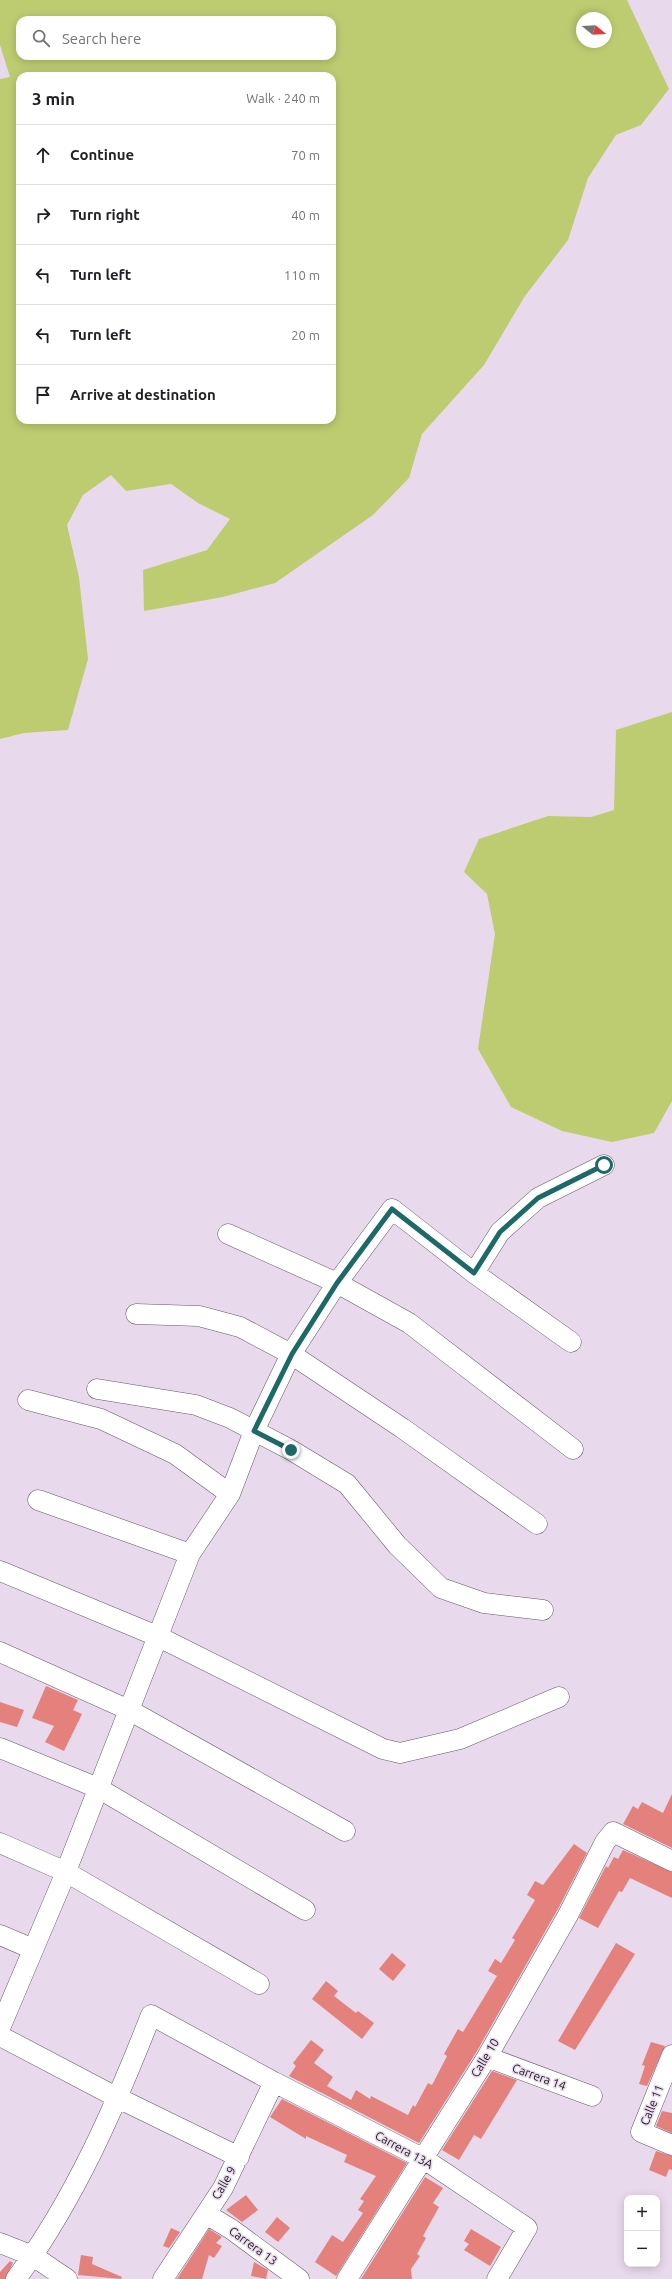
<!DOCTYPE html>
<html lang="en">
<head>
<meta charset="utf-8">
<style>
  body { margin:0; font-family:Ubuntu,sans-serif; background:#f6f6f6; color:#202124 }
  .controls { position:absolute; right:12px; bottom:12px; display:grid; overflow:hidden; border-radius:8px; box-shadow:0 2px 10px #0003 }
  .controls button { width:36px; height:36px; display:grid; place-items:center; padding:0; border:0; border-bottom:1px solid #e0e0e0; background:#fff; color:#202124; font:20px sans-serif }
  .compass { position:absolute; left:576px; top:12px; width:36px; height:36px; border-radius:50%; background:#fff; box-shadow:0 2px 10px #0003; rotate:108deg }
  .stop { position:absolute; width:12px; height:12px; margin:-9px; border:3px solid #1d6968; border-radius:50%; background:#fff }
  .stop.end { background:#1d6968; border-color:#fff; box-shadow:0 1px 4px #0008 }
  .list { margin:0; padding:0; list-style:none }
  h2 { display:flex; justify-content:space-between; align-items:center; height:52px; margin:0; padding:0 16px; font-size:17px }
  h2 small { font-size:13px; font-weight:400; color:#757577 }
  .list li { display:grid; grid-template-columns:26px 1fr auto; gap:12px; align-items:center; box-sizing:border-box; height:60px; padding:0 16px; border-top:1px solid #e0e0e0 }
  .list b { display:block; font-size:15px; white-space:nowrap }
  .list em { font-size:13px; font-style:normal; color:#757577 }
  .icon { flex:none; width:22px; height:22px; fill:none; stroke:currentColor; stroke-width:2; stroke-linecap:round; stroke-linejoin:round }
  .map { position:relative; flex:none; width:672px; height:2279px; overflow:hidden }
  .search { position:absolute; background:#fff; box-shadow:0 2px 10px #0003; left:16px; top:16px; width:320px; height:44px; display:flex; align-items:center; gap:10px; box-sizing:border-box; padding:0 14px; border-radius:12px; color:#757577; font-size:15px }
  .panel { position:absolute; background:#fff; box-shadow:0 2px 10px #0003; left:16px; top:72px; width:320px; height:352px; border-radius:12px }
  .map>svg:first-child { display:block }
</style>
</head>
<body>
<div class="map">
<svg width="672" height="2279" viewBox="0 0 672 2279">
  <rect width="100%" height="100%" fill="#e8daec"/>
  <!-- green -->
  <path fill="#becc71" fill-rule="evenodd" d="M0,0H627L669,89L641,125L616,135L588,178L568,240L525,296L484,365L422,434L409,478L373,515L275,583L223,597L144,611L143,570L207,550L230,519L198,503L171,484L126,491L111,475L83,495L67,525L79,577L88,659L68,730L24,733L0,739V79L10,77L0,45ZM582,18H606V42H582ZM20,20H332V56H20ZM20,76H332V420H20Z
    M672,712V1101L654,1133L612,1142L562,1131L511,1107L478,1049L495,934L487,894L464,872L479,839L548,816L591,817L614,810L616,730Z"/>
  <!-- building -->
  <path fill="#e5817d" d="M46,1686L78,1700L73,1710L82,1714L64,1751L45,1742L54,1726L32,1718Z
    M0,1702L24,1710L17,1727L0,1722Z
    M672,1794V1848L623,1824L633,1806L638,1809L642,1802L663,1813Z
    M574,1844L587,1853L559,1907L477,2051L419,2143L289,2076L296,2066L293,2063L311,2040L324,2050L314,2063L333,2077L327,2086L351,2100L356,2090L370,2099L371,2096L408,2115L413,2105L415,2107L428,2083L432,2085L447,2056L444,2054L458,2029L463,2032L497,1976L488,1971L495,1959L501,1963L515,1940L512,1938L535,1900L527,1895L535,1881L543,1885Z
    M623,1850L672,1872V1898L630,1878L622,1892L619,1891L598,1928L579,1918L606,1866L608,1868L614,1857L618,1859Z
    M616,1943L635,1954L575,2050L558,2041Z
    M392,1953L406,1965L393,1981L379,1969Z
    M326,1981L338,1991L334,1996L356,2013L358,2011L374,2023L362,2039L312,1999Z
    M651,2042L665,2046L647,2086L639,2084L645,2066L642,2065Z
    M492,2071L517,2080L481,2139L474,2135L459,2160L442,2150Z
    M282,2099L407,2163L336,2276L315,2262L332,2235L343,2242L363,2213L358,2210L364,2201L360,2199L376,2176L344,2162L347,2155L306,2136V2139L270,2117Z
    M662,2111L672,2113V2133L656,2126Z
    M656,2151L672,2156V2170L669,2169L666,2177L649,2170Z
    M425,2177L443,2188L433,2203L439,2207L423,2236L426,2238L417,2254L420,2256L411,2269L412,2279H361Z
    M246,2195L258,2210L242,2222L226,2210Z
    M277,2217L290,2228L278,2242L265,2232Z
    M171,2228L180,2232L169,2248L163,2246Z
    M209,2229L222,2237L216,2243L222,2246L214,2258L209,2255L202,2279H177Z
    M471,2229L501,2247L490,2266L464,2250L469,2244L464,2241Z
    M81,2255L93,2257L92,2264L122,2277L121,2279L78,2275Z
    M10,2261L13,2263L5,2279H0V2272Z
    M254,2262L268,2270L266,2279L251,2276Z"/>
  <g fill="none" stroke-linecap="round" stroke-linejoin="round">
    <!-- minor casing -->
    <g stroke="#655868" stroke-width="21">
      <path id="minor" d="M228,1234L337,1283L409,1323L573,1449
        M474,1273L500,1232L538,1198L604,1165
        M136,1314L199,1316L240,1327L291,1354L402,1428L537,1524
        M97,1389L196,1405L230,1418L291,1450L347,1484L397,1545L441,1588L484,1603L543,1610
        M28,1400L101,1419L175,1454L230,1494
        M38,1500L190,1554
        M0,1571L157,1636L383,1749L400,1753L460,1739L559,1697
        M0,1652L129,1710L345,1831
        M0,1748L98,1788L305,1910
        M0,1843L66,1872L259,1984
        M0,1935L33,1949
        M0,2028L61,1884L190,1554L230,1494L254,1431L291,1354L337,1283L392,1209L474,1273L571,1342
        M0,2036L118,2098L239,2157
        M672,2055L641,2132L672,2145
        M487,2057L592,2096
        M206,2214L231,2229L299,2279
        M0,2243L33,2256L67,2279
        M16,2279C75,2199 115,2107 151,2015L274,2082L424,2159L527,2228L497,2279
        M163,2279L223,2188L274,2082
        M347,2279L487,2057L568,1915L605,1842L613,1832L672,1861"/>
    </g>
    <!-- minor -->
    <use href="#minor" stroke="#fff" stroke-width="20"/>
  </g>
  <g fill="none" stroke-linecap="round" stroke-linejoin="round">
    <!-- route -->
    <path stroke="#1d6968" stroke-width="5" d="M291,1450L254,1431L292,1354L337,1283L392,1209L474,1273L500,1232L538,1198L604,1165"/>
  </g>
  <g text-anchor="middle" stroke-width="3" stroke-linejoin="round" paint-order="stroke">
    <!-- street labels -->
    <g font-size="12" fill="#201b21" stroke="#e8daec">
      <text transform="translate(485 2058) rotate(-59)" y="4">Calle 10</text>
      <text transform="translate(539 2077) rotate(20)" y="4">Carrera 14</text>
      <text transform="translate(652 2105) rotate(-68)" y="4">Calle 11</text>
      <text transform="translate(404 2150) rotate(29)" y="4">Carrera 13A</text>
      <text transform="translate(224 2183) rotate(-60)" y="4">Calle 9</text>
      <text transform="translate(253 2246) rotate(36)" y="4">Carrera 13</text>
    </g>
  </g>
</svg>
<div class="controls">
<button>+</button>
<button>−</button>
</div>
<svg class="compass" viewBox="-18 -18 36 36"><path d="M0-13l5 13h-10z" fill="#e53935"/><path d="M0 13l5-13h-10z" fill="#757577"/></svg>
<div class="stop" style="left:604px;top:1165px"></div>
<div class="stop end" style="left:291px;top:1450px"></div>
<div class="search"><svg class="icon" aria-label="search" viewBox="0 0 24 24"><circle cx="10" cy="10" r="6"/><path d="M15 15l6 6"/></svg>Search here</div>
<section class="panel">
<h2>3 min<small>Walk · 240 m</small></h2>
<ul class="list">
<li><svg class="icon" aria-label="ahead" viewBox="0 0 24 24"><path d="M12 20V5M6 11l6-6 6 6"/></svg><div><b>Continue</b></div><em>70 m</em></li>
<li><svg class="icon" aria-label="right" viewBox="0 0 24 24"><path d="M7 20v-9h11M14 6l5 5-5 5"/></svg><div><b>Turn right</b></div><em>40 m</em></li>
<li><svg class="icon" aria-label="left" viewBox="0 0 24 24"><path d="M17 20v-9H6M10 6l-5 5 5 5"/></svg><div><b>Turn left</b></div><em>110 m</em></li>
<li><svg class="icon" aria-label="left" viewBox="0 0 24 24"><path d="M17 20v-9H6M10 6l-5 5 5 5"/></svg><div><b>Turn left</b></div><em>20 m</em></li>
<li><svg class="icon" aria-label="arrive" viewBox="0 0 24 24"><path d="M6 21V4h12l-3 4 3 4H6"/></svg><div><b>Arrive at destination</b></div></li>
</ul>
</section>
</div>
</body>
</html>
